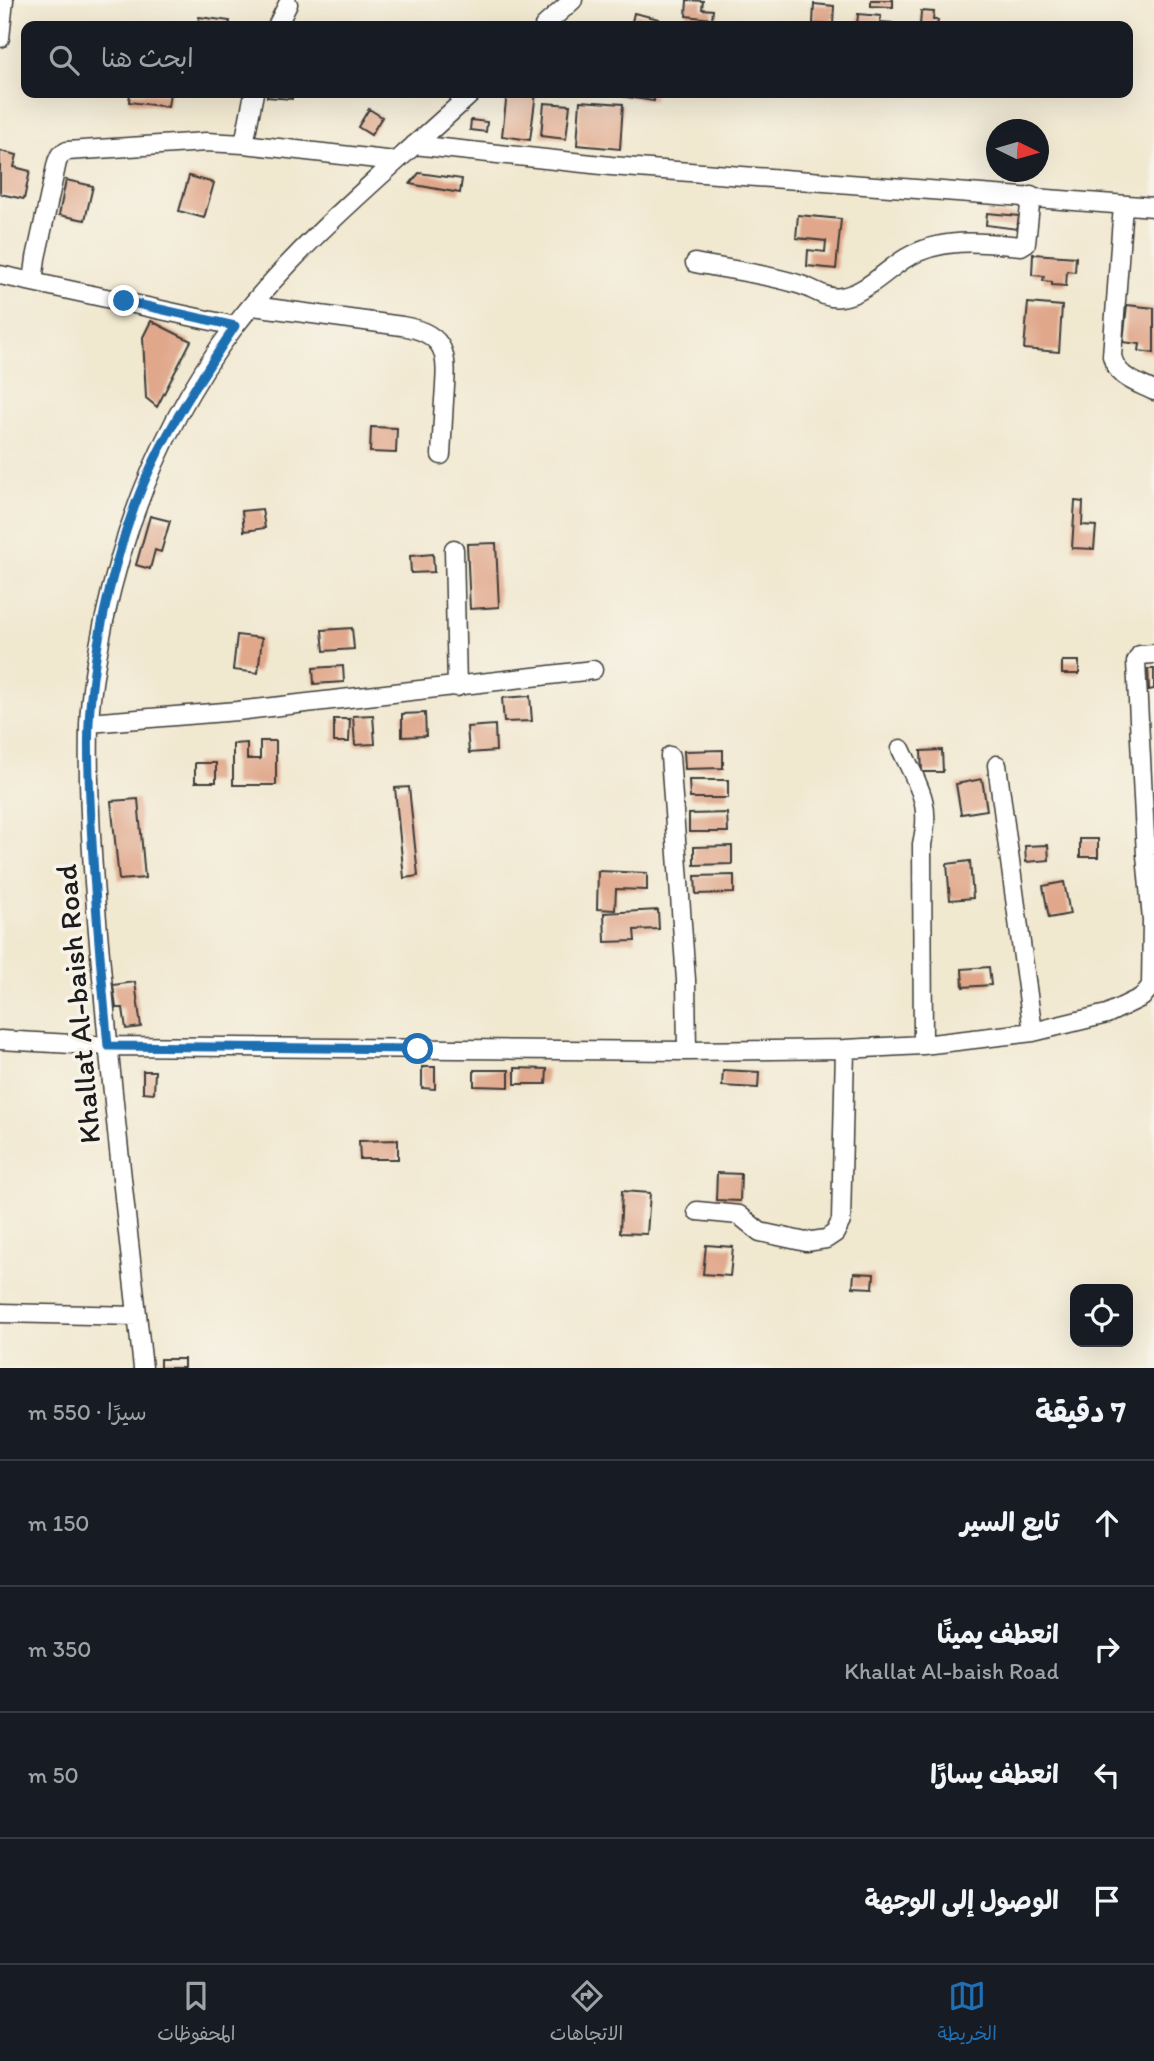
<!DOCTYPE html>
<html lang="ar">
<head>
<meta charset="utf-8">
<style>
  body { margin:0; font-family:Itim,"Playpen Sans Arabic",sans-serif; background:#242831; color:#f1f3f6; direction:rtl }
  .controls { position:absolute; right:21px; bottom:21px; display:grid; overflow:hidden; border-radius:14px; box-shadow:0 7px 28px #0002 }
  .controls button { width:63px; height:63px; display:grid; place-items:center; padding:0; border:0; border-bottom:2px solid #363941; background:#171b24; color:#f1f3f6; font:35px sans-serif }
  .compass { position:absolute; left:986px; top:119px; width:63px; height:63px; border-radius:50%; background:#171b24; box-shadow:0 7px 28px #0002; rotate:95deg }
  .stop { position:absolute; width:21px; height:21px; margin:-16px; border:5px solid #1f6fb2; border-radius:50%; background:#fff }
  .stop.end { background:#1f6fb2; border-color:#fff; box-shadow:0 2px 7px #0008 }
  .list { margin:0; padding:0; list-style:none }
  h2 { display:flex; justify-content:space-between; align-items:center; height:91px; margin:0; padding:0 28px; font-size:30px }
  h2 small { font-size:23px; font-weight:400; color:#9ea1a6 }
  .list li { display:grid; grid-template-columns:46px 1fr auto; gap:21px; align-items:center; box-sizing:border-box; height:126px; padding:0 28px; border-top:2px solid #363941 }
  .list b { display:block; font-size:26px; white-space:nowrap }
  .list p { margin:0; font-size:23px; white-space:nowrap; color:#9ea1a6 }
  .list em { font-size:23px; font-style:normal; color:#9ea1a6 }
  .icon { flex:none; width:38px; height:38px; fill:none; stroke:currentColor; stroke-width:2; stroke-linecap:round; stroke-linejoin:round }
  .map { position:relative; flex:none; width:1154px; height:1368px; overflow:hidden; direction:ltr }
  .search { position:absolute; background:#171b24; box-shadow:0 7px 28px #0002; left:21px; right:21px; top:21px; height:77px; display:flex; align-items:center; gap:18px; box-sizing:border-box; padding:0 24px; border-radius:14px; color:#9ea1a6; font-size:26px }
  .sheet { height:595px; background:#171b24 }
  nav { display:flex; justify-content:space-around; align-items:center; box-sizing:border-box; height:98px; border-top:2px solid #363941; background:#171b24; font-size:19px; color:#9ea1a6 }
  nav a { display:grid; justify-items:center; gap:4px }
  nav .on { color:#1f6fb2 }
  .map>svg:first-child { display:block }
</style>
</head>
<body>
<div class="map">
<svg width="1154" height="1368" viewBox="0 0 1154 1368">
  <rect width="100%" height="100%" fill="#f7f3e8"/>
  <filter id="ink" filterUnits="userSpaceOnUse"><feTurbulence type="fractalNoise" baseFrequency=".0143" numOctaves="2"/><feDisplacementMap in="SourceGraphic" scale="14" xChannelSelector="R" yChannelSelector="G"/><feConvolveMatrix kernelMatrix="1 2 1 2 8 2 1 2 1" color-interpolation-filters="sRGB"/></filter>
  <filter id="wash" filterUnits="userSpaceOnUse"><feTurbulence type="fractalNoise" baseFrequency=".00686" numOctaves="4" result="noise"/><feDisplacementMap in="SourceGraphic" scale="28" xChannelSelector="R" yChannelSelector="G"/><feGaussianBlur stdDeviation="1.57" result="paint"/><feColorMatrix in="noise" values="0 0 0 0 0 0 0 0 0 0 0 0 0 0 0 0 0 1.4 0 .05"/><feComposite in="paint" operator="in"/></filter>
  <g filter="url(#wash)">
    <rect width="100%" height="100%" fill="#f1e8d0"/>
    <g id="blocks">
      <!-- building -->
      <path fill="#e0a78b" d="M687,0L703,1L702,9L713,10L712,19L686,16Z
        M871,0H893V7L871,6Z
        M814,4L834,6L833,25L813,24Z
        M921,11L934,12L933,20H938L937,26H920Z
        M634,13L659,19L658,26H631Z
        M858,14L881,16L880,22L892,23V26H857Z
        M199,17L230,21L229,26H198Z
        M130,93H170L168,107L129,102Z
        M267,93H292V99L267,97Z
        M507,93H536L530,140L502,136Z
        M620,93H655L654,101L620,96Z
        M580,101L623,104L620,149L577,145Z
        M544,103L570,105L566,139L541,136Z
        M369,109L382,117L371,135L358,127Z
        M471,120L487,122L486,132L470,130Z
        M0,151L17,155L14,167L30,171L24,199L0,194Z
        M419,173L462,179L460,193L410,184Z
        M189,176L214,183L204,218L179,211Z
        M66,180L93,186L85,220L59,215Z
        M987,213L1019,216L1017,229L986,225Z
        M798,215L841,219L836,269L807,266L808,250L825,252L826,241L796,238Z
        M1033,254L1076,257L1075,272L1067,271L1066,286L1052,285V282L1043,281L1044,276L1032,275Z
        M1028,303L1062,306L1059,352L1024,349Z
        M1127,305L1154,308V353L1139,351L1140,344L1123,342Z
        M151,321L191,341L157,407L146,398L143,337Z
        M371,427L397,428L396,453L370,452Z
        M1075,501L1083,502L1082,525L1096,526L1094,549L1072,548Z
        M262,509L265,528L244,531L242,511Z
        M150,516L170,521L161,552L155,550L150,569L136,565Z
        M496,543L499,607L470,609L467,544Z
        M433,554L434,572L411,573L410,556Z
        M352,628L354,649L324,651L322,630Z
        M237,635L262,638L258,673L233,670Z
        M1062,661H1079V674H1062Z
        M343,666L344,682L314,684L313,668Z
        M1148,669H1154V689L1149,690Z
        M530,696L532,721L504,722L502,698Z
        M425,713L426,736L402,737V714Z
        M373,715L375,744L355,745L353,716Z
        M334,719H350L349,742H334Z
        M495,725L496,751L469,753L467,727Z
        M260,741H276V785H233V744L247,743V759H260Z
        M723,750V768L685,769L684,751Z
        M942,750L943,772H922L921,751Z
        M195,763H216V782H195Z
        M982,779L987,810L961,814L956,784Z
        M689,780H728V798H690Z
        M409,787L418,876L404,878L395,788Z
        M138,799L145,878L119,880L111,801Z
        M727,813L728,832H689V814Z
        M1080,839H1098V857H1080Z
        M1048,845L1049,860L1026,862L1025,846Z
        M732,846V864L694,865V847Z
        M970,861L973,898L950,900L947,864Z
        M598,871L647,873V890L616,889L615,910L597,909Z
        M734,875V893L696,894L695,876Z
        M1064,882L1070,914L1049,918L1043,886Z
        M658,910L659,929L634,930L635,941L605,942L604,913Z
        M989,967L991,985L963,987L962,969Z
        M135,982L141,1027L126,1029L123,1008H116L113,985Z
        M422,1067H435V1089L422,1088Z
        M515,1068L547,1069L546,1084H515Z
        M474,1070H509V1087L474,1086Z
        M723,1070L759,1072L758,1088L722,1086Z
        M143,1071H155L154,1093L143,1092Z
        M398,1140V1159H360L359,1141Z
        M717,1173L741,1174L740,1201L716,1200Z
        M622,1191L650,1193L647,1234L620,1233Z
        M706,1245L733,1247L730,1276L703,1274Z
        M854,1273L874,1274L873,1288L853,1287Z
        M160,1359H184V1368H160Z"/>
    </g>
  </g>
  <g filter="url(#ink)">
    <use href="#blocks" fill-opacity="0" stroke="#3c3b37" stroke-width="2"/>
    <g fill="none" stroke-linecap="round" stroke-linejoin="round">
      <!-- minor casing -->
      <g stroke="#3c3b37" stroke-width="21">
        <path id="minor" d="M277,26L288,4
          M544,26L573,0
          M0,38L4,0
          M244,144L254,93
          M414,145L611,166L1154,207
          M1123,205L1112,356C1117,378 1136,382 1154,391
          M695,263C730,270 767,274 801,285C814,289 827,300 841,297C865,294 886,270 906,258C942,237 981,242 1021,246L1026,243L1031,196
          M0,275L235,326
          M33,282L36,258L57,162L60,155L67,151L206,142L244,144L395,161
          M253,306L402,326C451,334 447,359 444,400C443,418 442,437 441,455
          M454,549L457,687
          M89,723L237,711L593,670
          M901,749C918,786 932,802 922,844L923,1045
          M670,756L686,980L687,1051
          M997,765L1033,1032L1107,1014L1142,997L1151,986L1152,920L1146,855L1136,662L1140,655L1154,654
          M0,1040L108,1046L687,1051L845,1049L923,1045L1033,1032
          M697,1211L739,1215L760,1232L806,1242L826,1239L835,1233L841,1221L845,1049
          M0,1313L137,1316
          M143,1368C129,1241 114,1115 103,988C95,901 87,813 89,726C90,691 97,655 104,621C127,514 168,414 235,326C303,238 391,168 472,93"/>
      </g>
      <!-- minor -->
      <use href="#minor" stroke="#fff" stroke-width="18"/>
    </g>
  </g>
  <g fill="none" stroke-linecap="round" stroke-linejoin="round" filter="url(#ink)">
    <!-- route -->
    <path stroke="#1f6fb2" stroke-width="9" d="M124,301L235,326C205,372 174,418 151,467C117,540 93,643 89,723C87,757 90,791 91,824C95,898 101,972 108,1046L418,1049"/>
  </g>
  <g text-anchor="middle" stroke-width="7" stroke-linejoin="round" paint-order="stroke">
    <!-- street labels -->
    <g font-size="30" fill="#1c1c1c" stroke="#f7f3e8">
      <text transform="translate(78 1004) rotate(-95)" y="10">Khallat Al-baish Road</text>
    </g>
  </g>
</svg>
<div class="controls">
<button><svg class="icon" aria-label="locate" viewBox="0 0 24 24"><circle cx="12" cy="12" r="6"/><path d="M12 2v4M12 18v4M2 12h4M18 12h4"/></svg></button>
</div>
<svg class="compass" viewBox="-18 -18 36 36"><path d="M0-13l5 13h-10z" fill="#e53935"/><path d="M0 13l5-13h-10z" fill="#9ea1a6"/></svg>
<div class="stop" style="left:418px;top:1049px"></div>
<div class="stop end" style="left:124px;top:301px"></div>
<div class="search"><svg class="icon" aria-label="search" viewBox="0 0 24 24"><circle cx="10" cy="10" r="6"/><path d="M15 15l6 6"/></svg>ابحث هنا</div>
</div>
<section class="sheet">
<h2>7 دقيقة<small>سيرًا · 550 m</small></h2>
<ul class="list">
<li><svg class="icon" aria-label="ahead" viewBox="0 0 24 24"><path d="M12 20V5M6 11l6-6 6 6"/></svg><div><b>تابع السير</b></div><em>150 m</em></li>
<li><svg class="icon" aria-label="right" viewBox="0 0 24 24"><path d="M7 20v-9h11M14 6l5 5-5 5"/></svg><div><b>انعطف يمينًا</b><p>Khallat Al-baish Road</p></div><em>350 m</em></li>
<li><svg class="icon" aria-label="left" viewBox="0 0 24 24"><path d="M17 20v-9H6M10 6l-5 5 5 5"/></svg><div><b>انعطف يسارًا</b></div><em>50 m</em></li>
<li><svg class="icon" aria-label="arrive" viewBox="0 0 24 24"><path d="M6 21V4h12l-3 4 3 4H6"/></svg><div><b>الوصول إلى الوجهة</b></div></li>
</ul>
</section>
<nav>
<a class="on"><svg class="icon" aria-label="map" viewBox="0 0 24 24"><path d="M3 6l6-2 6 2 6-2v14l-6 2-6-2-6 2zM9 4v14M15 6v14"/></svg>الخريطة</a>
<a><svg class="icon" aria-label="directions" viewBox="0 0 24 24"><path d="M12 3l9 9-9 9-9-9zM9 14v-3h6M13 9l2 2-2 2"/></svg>الاتجاهات</a>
<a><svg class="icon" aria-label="saved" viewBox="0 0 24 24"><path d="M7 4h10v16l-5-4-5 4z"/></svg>المحفوظات</a>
</nav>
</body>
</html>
